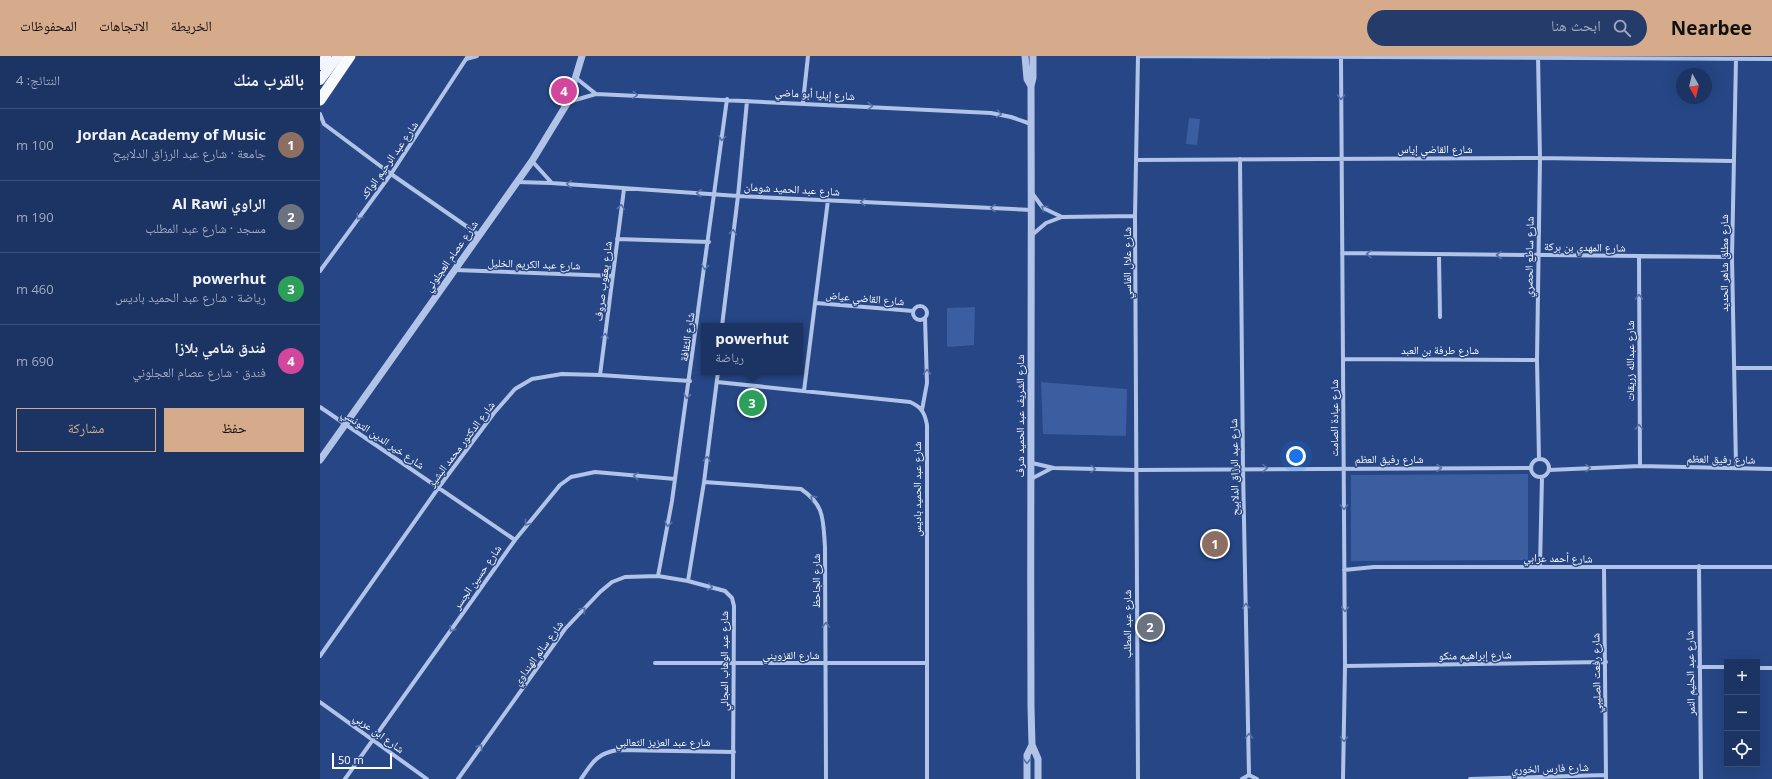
<!DOCTYPE html>
<html lang="ar">
<head>
<meta charset="utf-8">
<style>
  body { margin:0; font-family:"Open Sans","Noto Naskh Arabic",sans-serif; background:#253c6a; color:#f1f3f6; direction:rtl }
  .controls { position:absolute; right:12px; bottom:12px; display:grid; overflow:hidden; border-radius:0px; box-shadow:0 4px 16px #0002 }
  .controls button { width:36px; height:36px; display:grid; place-items:center; padding:0; border:0; border-bottom:1px solid #3a4f78; background:#1c3464; color:#f1f3f6; font:20px sans-serif }
  .compass { position:absolute; left:1356px; top:12px; width:36px; height:36px; border-radius:50%; background:#1c3464; box-shadow:0 4px 16px #0002; rotate:172deg }
  .scale { position:absolute; left:12px; bottom:10px; width:60px; box-sizing:border-box; padding-left:4px; border:2px solid #fff; border-top:0; font-size:11px; line-height:14px; white-space:nowrap; color:#fff; -webkit-text-stroke:3px #264685; paint-order:stroke }
  .you { position:absolute; left:976px; top:400px; width:14px; height:14px; margin:-10px; border:3px solid #fff; border-radius:50%; background:#1a73e8; box-shadow:0 0 0 6px #1a73e833 }
  .badge { display:grid; place-items:center; width:26px; height:26px; border-radius:50%; background:#d6ab8b; color:#fff; font-size:13px; font-weight:700 }
  .pin { position:absolute; translate:-50% -50%; border:2px solid #fff; box-shadow:0 1px 4px #0006 }
  .popup { position:absolute; left:381px; top:267px; width:102px; height:52px; box-sizing:border-box; display:grid; place-content:center; border-radius:0px; background:#1c3464; filter:drop-shadow(0 1px 3px #0005); font-size:13px; white-space:nowrap; color:#a0aabf }
  .popup b { font-size:15px; color:#f1f3f6 }
  .popup::after { content:''; position:absolute; left:50%; top:100%; margin-left:-8px; border:8px solid transparent; border-top-color:#1c3464 }
  .list { margin:0; padding:0; list-style:none }
  h2 { display:flex; justify-content:space-between; align-items:center; height:52px; margin:0; padding:0 16px; font-size:17px }
  h2 small { font-size:13px; font-weight:400; color:#a0aabf }
  .list li { display:grid; grid-template-columns:26px 1fr auto; gap:12px; align-items:center; box-sizing:border-box; height:72px; padding:0 16px; border-top:1px solid #3a4f78 }
  .list b { display:block; font-size:15px; white-space:nowrap }
  .list p { margin:0; font-size:13px; white-space:nowrap; color:#a0aabf }
  .list em { font-size:13px; font-style:normal; color:#a0aabf }
  .actions { display:flex; gap:8px; padding:12px 16px }
  .actions a { flex:1; padding:9px 0; border:1px solid #d6ab8b; border-radius:0px; text-align:center; font-size:14px; color:#d6ab8b }
  .actions .main { background:#d6ab8b; color:#111 }
  .icon { flex:none; width:22px; height:22px; fill:none; stroke:currentColor; stroke-width:2; stroke-linecap:round; stroke-linejoin:round }
  .map { position:relative; flex:none; width:1452px; height:723px; overflow:hidden; direction:ltr }
  header { display:flex; align-items:center; gap:24px; box-sizing:border-box; height:56px; padding:0 20px; background:#d6ab8b; color:#111 }
  header strong { font-size:19px }
  nav { display:flex; gap:22px; margin-inline-start:auto; font-size:14px }
  .search { width:280px; height:36px; background:#253c6a; display:flex; align-items:center; gap:10px; box-sizing:border-box; padding:0 14px; border-radius:22px; color:#a0aabf; font-size:15px }
  main { display:flex }
  aside { flex:1; background:#1c3464 }
  .map>svg:first-child { display:block }
</style>
</head>
<body>
<header>
<strong>Nearbee</strong>
<div class="search"><svg class="icon" aria-label="search" viewBox="0 0 24 24"><circle cx="10" cy="10" r="6"/><path d="M15 15l6 6"/></svg>ابحث هنا</div>
<nav><a>الخريطة</a><a>الاتجاهات</a><a>المحفوظات</a></nav>
</header>
<main>
<div class="map">
<svg width="1452" height="723" viewBox="0 0 1452 723">
  <rect width="100%" height="100%" fill="#264685"/>
  <!-- green -->
  <path fill="#3b5ea1" d="M869,62L880,63L877,89L866,88Z
    M655,251L654,289L627,291V252Z
    M721,326L807,333L806,380L723,378Z
    M1208,418V504L1031,505V419Z"/>
  <g fill="none" stroke-linecap="round" stroke-linejoin="round">
    <!-- minor -->
    <path stroke="#b1c4e8" stroke-width="4" d="M818,0L1452,3
      M1218,0L1220,102L1217,304L1219,403
      M1021,2L1025,610L1023,723
      M146,3L157,0
      M256,22L276,38
      M248,46L276,38L671,57L691,61L711,68
      M483,46L488,0
      M0,58L4,68L71,118L159,179
      M920,103L923,413L929,719
      M817,104L1220,102L1414,105
      M212,105L231,126
      M197,126L231,127L418,140L712,154
      M712,137L723,152L742,161
      M712,179L726,167L742,161L815,160
      M297,183L389,186
      M1022,197L1412,201
      M1119,199L1120,261
      M1319,200L1320,410
      M135,214L293,220
      M0,215L71,118L148,0
      M496,247L593,255
      M593 257a7 7 0 1 1 14 0a7 7 0 1 1-14 0Z
      M402,270L418,140L427,45
      M1023,303L1217,304
      M1414,312H1452
      M280,319L304,133
      M397,326L590,346C602,351 605,358 607,369V723
      M484,335L508,144
      M0,351L195,484
      M602,354L607,327L605,262
      M1211 412a9 9 0 1 1 18 0a9 9 0 1 1-18 0Z
      M712,407L734,412L816,414L1211,412
      M1416,411L1412,201L1416,3
      M1229,414L1320,410L1452,413
      M711,423L732,412
      M384,426L481,433C505,449 503,464 505,491L506,723
      M1220,510L1222,421
      M1379,510L1381,723
      M1284,511L1286,723
      M1024,514L1054,511H1452
      M338,520L352,445L407,43
      M368,525L384,426L398,316
      M0,600L119,431L174,357L195,333L212,323L242,318L280,319L370,325
      M335,607H606
      M1025,610L1286,606
      M1379,611H1407
      M1437,612H1452
      M0,646L107,723
      M25,723L195,484L240,429L251,421L275,416L355,423
      M138,723L245,573L280,536L292,526L305,521L338,520L368,525L405,535L412,542L414,550L413,723
      M261,723C272,707 276,698 297,694L414,696
      M818,723L815,160L818,0
      M922,723L929,719L937,723
      M1150,723L1286,719"/>
    <!-- tertiary -->
    <path stroke="#b1c4e8" stroke-width="7" d="M705,0L707,23L711,30
      M713,0V22L711,30C712,237 710,444 711,651L712,689L718,703V723
      M0,404L212,105L248,46L262,0
      M707,723V699L712,689"/>
    <!-- primary -->
    <path stroke="#f3f6fe" stroke-width="10" d="M0,9L6,1
      M0,24L18,0"/>
    <!-- trunk -->
    <path stroke="#f9fafe" stroke-width="11" d="M0,44L30,0"/>
  </g>
  <!-- one-way arrows -->
  <defs><path id="oneway-chevron" d="M-2-3.5L2.5 0L-2 3.5" fill="none" stroke-width="1.6" stroke-linecap="round" stroke-linejoin="round"/></defs>
  <g stroke="#5772a8">
    <use href="#oneway-chevron" transform="translate(315 39) rotate(3)"/>
    <use href="#oneway-chevron" transform="translate(1021 41) rotate(90)"/>
    <use href="#oneway-chevron" transform="translate(550 50) rotate(3)"/>
    <use href="#oneway-chevron" transform="translate(679 58) rotate(10)"/>
    <use href="#oneway-chevron" transform="translate(402 82) rotate(97)"/>
    <use href="#oneway-chevron" transform="translate(249 128) rotate(-175)"/>
    <use href="#oneway-chevron" transform="translate(379 137) rotate(-177)"/>
    <use href="#oneway-chevron" transform="translate(543 146) rotate(-177)"/>
    <use href="#oneway-chevron" transform="translate(301 151) rotate(-83)"/>
    <use href="#oneway-chevron" transform="translate(673 152) rotate(-177)"/>
    <use href="#oneway-chevron" transform="translate(724 152) rotate(-142)"/>
    <use href="#oneway-chevron" transform="translate(39 161) rotate(126)"/>
    <use href="#oneway-chevron" transform="translate(413 176) rotate(-82)"/>
    <use href="#oneway-chevron" transform="translate(1049 198) rotate(-179)"/>
    <use href="#oneway-chevron" transform="translate(1179 199) rotate(-180)"/>
    <use href="#oneway-chevron" transform="translate(385 211) rotate(98)"/>
    <use href="#oneway-chevron" transform="translate(1319 241) rotate(-90)"/>
    <use href="#oneway-chevron" transform="translate(285 280) rotate(-83)"/>
    <use href="#oneway-chevron" transform="translate(607 316) rotate(-91)"/>
    <use href="#oneway-chevron" transform="translate(367 340) rotate(99)"/>
    <use href="#oneway-chevron" transform="translate(1319 371) rotate(-90)"/>
    <use href="#oneway-chevron" transform="translate(387 403) rotate(-83)"/>
    <use href="#oneway-chevron" transform="translate(945 412) rotate(-1)"/>
    <use href="#oneway-chevron" transform="translate(1119 412)"/>
    <use href="#oneway-chevron" transform="translate(1268 412) rotate(-2)"/>
    <use href="#oneway-chevron" transform="translate(773 413) rotate(1)"/>
    <use href="#oneway-chevron" transform="translate(316 420) rotate(-175)"/>
    <use href="#oneway-chevron" transform="translate(493 442) rotate(-136)"/>
    <use href="#oneway-chevron" transform="translate(1024 451) rotate(90)"/>
    <use href="#oneway-chevron" transform="translate(207 467) rotate(128)"/>
    <use href="#oneway-chevron" transform="translate(348 468) rotate(101)"/>
    <use href="#oneway-chevron" transform="translate(390 531) rotate(14)"/>
    <use href="#oneway-chevron" transform="translate(926 550) rotate(-92)"/>
    <use href="#oneway-chevron" transform="translate(1025 553) rotate(90)"/>
    <use href="#oneway-chevron" transform="translate(263 554) rotate(-47)"/>
    <use href="#oneway-chevron" transform="translate(506 569) rotate(-90)"/>
    <use href="#oneway-chevron" transform="translate(132 573) rotate(125)"/>
    <use href="#oneway-chevron" transform="translate(929 680) rotate(-90)"/>
    <use href="#oneway-chevron" transform="translate(1024 683) rotate(91)"/>
    <use href="#oneway-chevron" transform="translate(160 691) rotate(-54)"/>
    <use href="#oneway-chevron" transform="translate(707 705) rotate(91)"/>
  </g>
  <g text-anchor="middle" stroke-width="3" stroke-linejoin="round" paint-order="stroke">
    <!-- street labels -->
    <g font-size="11" fill="#fff" stroke="#264685">
      <text transform="translate(495 38) rotate(3)" y="4">شارع إيليا أبو ماضي</text>
      <text x="1115" y="97">شارع القاضي إياس</text>
      <text transform="translate(69 104) rotate(-55)" y="4">شارع عبد الرحيم الواكد</text>
      <text transform="translate(472 133) rotate(3)" y="4">شارع عبد الحميد شومان</text>
      <text transform="translate(1265 191) rotate(1)" y="4">شارع المهدي بن بركة</text>
      <text transform="translate(131 200) rotate(-55)" y="4">شارع عصام العجلوني</text>
      <text transform="translate(1209 201) rotate(-89)" y="4">شارع ساطع الحصري</text>
      <text transform="translate(807 207) rotate(-90)" y="4">شارع علال الفاسي</text>
      <text transform="translate(1404 207) rotate(-90)" y="4">شارع مطلق شاهر الحديد</text>
      <text transform="translate(214 208) rotate(2)" y="4">شارع عبد الكريم الخليل</text>
      <text transform="translate(283 225) rotate(-83)" y="4">شارع يعقوب صروف</text>
      <text transform="translate(545 242) rotate(5)" y="4">شارع القاضي عياض</text>
      <text transform="translate(367 281) rotate(-82)" y="4">شارع الثقافة</text>
      <text x="1120" y="298">شارع طرفة بن العبد</text>
      <text transform="translate(1310 305) rotate(-90)" y="4">شارع عبدالله زريقات</text>
      <text transform="translate(700 360) rotate(-90)" y="4">شارع الشريف عبد الحميد شرف</text>
      <text transform="translate(1014 362) rotate(-90)" y="4">شارع عبادة الصامت</text>
      <text transform="translate(63 383) rotate(34)" y="4">شارع خير الدين التونسي</text>
      <text transform="translate(141 388) rotate(-53)" y="4">شارع الدكتور محمد البشير</text>
      <text x="1069" y="407">شارع رفيق العظم</text>
      <text transform="translate(1401 403) rotate(1)" y="4">شارع رفيق العظم</text>
      <text transform="translate(914 411) rotate(-91)" y="4">شارع عبد الرزاق الدلابيح</text>
      <text transform="translate(597 433) rotate(-90)" y="4">شارع عبد الحميد باديس</text>
      <text transform="translate(1238 502) rotate(1)" y="4">شارع أحمد عرابي</text>
      <text transform="translate(157 521) rotate(-55)" y="4">شارع حسين الجسر</text>
      <text transform="translate(496 525) rotate(-90)" y="4">شارع الجاحظ</text>
      <text transform="translate(807 568) rotate(-90)" y="4">شارع عبد المطلب</text>
      <text transform="translate(218 597) rotate(-54)" y="4">شارع سالم الهنداوي</text>
      <text x="471" y="603">شارع القزويني</text>
      <text transform="translate(1155 599) rotate(-1)" y="4">شارع إبراهيم منكو</text>
      <text transform="translate(404 605) rotate(-90)" y="4">شارع عبد الوهاب المجالي</text>
      <text transform="translate(1276 617) rotate(-91)" y="4">شارع رفعت الصليبي</text>
      <text transform="translate(1370 617) rotate(-91)" y="4">شارع عبد الحليم النمر</text>
      <text transform="translate(59 677) rotate(36)" y="4">شارع ابن عربي</text>
      <text x="343" y="690">شارع عبد العزيز الثعالبي</text>
      <text transform="translate(1230 712) rotate(-2)" y="4">شارع فارس الخوري</text>
    </g>
  </g>
</svg>
<div class="controls">
<button>+</button>
<button>−</button>
<button><svg class="icon" aria-label="locate" viewBox="0 0 24 24"><circle cx="12" cy="12" r="6"/><path d="M12 2v4M12 18v4M2 12h4M18 12h4"/></svg></button>
</div>
<svg class="compass" viewBox="-18 -18 36 36"><path d="M0-13l5 13h-10z" fill="#e53935"/><path d="M0 13l5-13h-10z" fill="#a0aabf"/></svg>
<div class="scale">50 m</div>
<div class="you"></div>
<div class="pin badge" style="left:895px;top:488px;background:#8d6e63">1</div>
<div class="pin badge" style="left:830px;top:571px;background:#6b7280">2</div>
<div class="pin badge" style="left:432px;top:347px;background:#2e9e5b">3</div>
<div class="popup"><b>powerhut</b>رياضة</div>
<div class="pin badge" style="left:244px;top:35px;background:#d1479c">4</div>
</div>
<aside>
<h2>بالقرب منك<small>النتائج: 4</small></h2>
<ul class="list">
<li><span class="badge" style="background:#8d6e63">1</span><div><b>Jordan Academy of Music</b><p>جامعة · شارع عبد الرزاق الدلابيح</p></div><em>100 m</em></li>
<li><span class="badge" style="background:#6b7280">2</span><div><b>الراوي Al Rawi</b><p>مسجد · شارع عبد المطلب</p></div><em>190 m</em></li>
<li><span class="badge" style="background:#2e9e5b">3</span><div><b>powerhut</b><p>رياضة · شارع عبد الحميد باديس</p></div><em>460 m</em></li>
<li><span class="badge" style="background:#d1479c">4</span><div><b>فندق شامي بلازا</b><p>فندق · شارع عصام العجلوني</p></div><em>690 m</em></li>
</ul>
<div class="actions"><a class="main">حفظ</a><a>مشاركة</a></div>
</aside>
</main>
</body>
</html>
